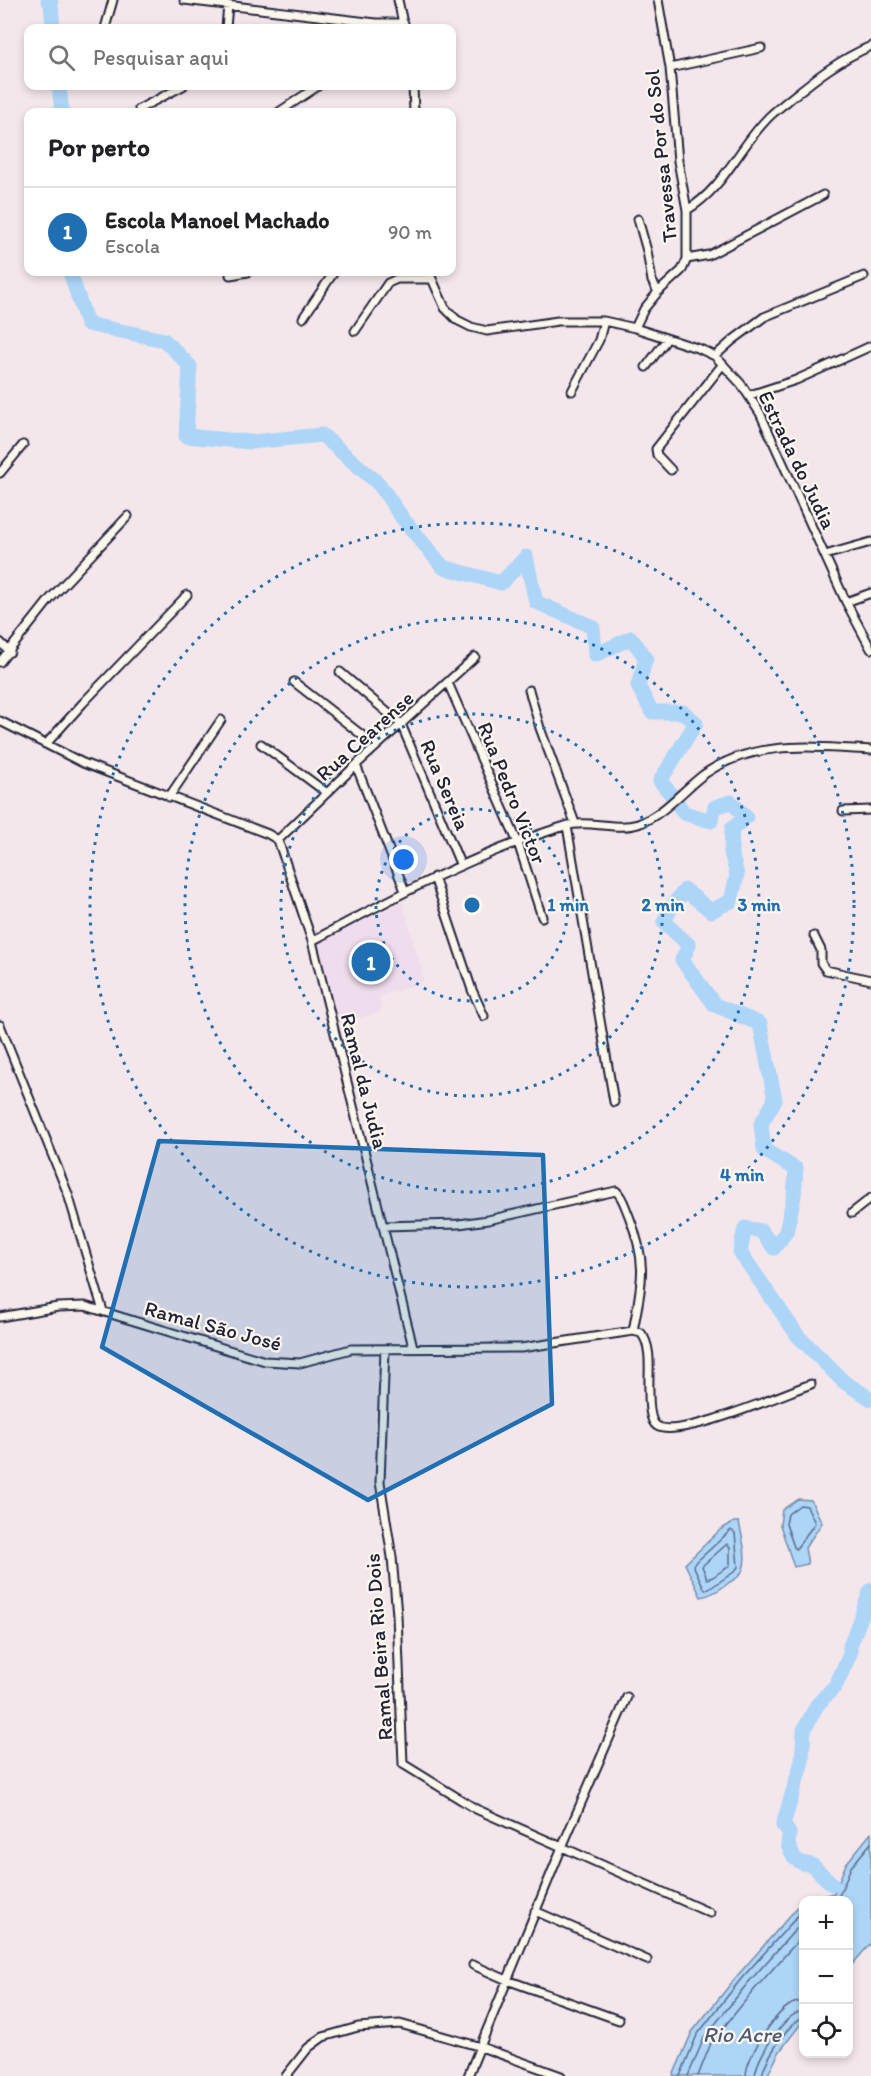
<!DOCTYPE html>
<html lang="pt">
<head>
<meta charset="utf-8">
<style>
  body { margin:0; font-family:Itim,sans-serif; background:#f6f6f6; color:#202124 }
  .controls { position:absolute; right:18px; bottom:18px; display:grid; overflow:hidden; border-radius:12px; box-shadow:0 3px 9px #0003 }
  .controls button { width:54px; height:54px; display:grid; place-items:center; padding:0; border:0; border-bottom:2px solid #e0e0e0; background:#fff; color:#202124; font:30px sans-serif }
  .you { position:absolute; left:404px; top:860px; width:21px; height:21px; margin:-15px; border:4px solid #fff; border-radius:50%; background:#1a73e8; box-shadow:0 0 0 9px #1a73e833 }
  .badge { display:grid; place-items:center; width:39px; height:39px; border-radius:50%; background:#1f6fb2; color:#fff; font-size:20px; font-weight:700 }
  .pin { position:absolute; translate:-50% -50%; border:3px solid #fff; box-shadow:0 2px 6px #0006 }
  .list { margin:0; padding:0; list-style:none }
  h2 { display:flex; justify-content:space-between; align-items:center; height:78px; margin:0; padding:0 24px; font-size:26px }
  h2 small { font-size:20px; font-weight:400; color:#757577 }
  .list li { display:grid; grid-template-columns:39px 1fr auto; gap:18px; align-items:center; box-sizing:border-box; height:90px; padding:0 24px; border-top:2px solid #e0e0e0 }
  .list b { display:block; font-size:22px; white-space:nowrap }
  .list p { margin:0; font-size:20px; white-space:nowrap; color:#757577 }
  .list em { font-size:20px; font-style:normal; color:#757577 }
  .icon { flex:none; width:33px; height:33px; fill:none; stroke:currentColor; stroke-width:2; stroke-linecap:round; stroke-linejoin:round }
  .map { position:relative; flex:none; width:871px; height:2076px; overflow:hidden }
  .search { position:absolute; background:#fff; box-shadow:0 3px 9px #0003; left:24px; top:24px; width:432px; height:66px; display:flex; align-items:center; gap:15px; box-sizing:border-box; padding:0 21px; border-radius:12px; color:#757577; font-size:22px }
  .panel { position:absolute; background:#fff; box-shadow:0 3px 9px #0003; left:24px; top:108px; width:432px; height:168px; border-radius:12px }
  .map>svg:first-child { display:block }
</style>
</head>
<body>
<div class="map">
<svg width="871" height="2076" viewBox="0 0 871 2076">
  <rect width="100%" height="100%" fill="#f4e7ec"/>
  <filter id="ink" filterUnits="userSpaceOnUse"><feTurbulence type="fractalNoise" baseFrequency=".0167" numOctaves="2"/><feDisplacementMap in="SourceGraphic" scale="12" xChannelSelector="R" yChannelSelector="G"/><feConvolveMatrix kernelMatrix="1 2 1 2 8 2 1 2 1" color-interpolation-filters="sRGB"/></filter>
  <g filter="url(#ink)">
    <!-- built -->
    <path fill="#efdcec" d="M403,902L424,981L381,996L380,1012L339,1024L318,943Z"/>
    <!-- water -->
    <path fill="#add5f8" stroke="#758dac" stroke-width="1.5" d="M798,1499L811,1500L822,1523L805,1548L808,1564L794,1567L780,1525L782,1510Z
      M734,1522H739C742,1538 751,1565 738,1577C734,1580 729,1582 726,1585C718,1591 711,1595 701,1597L685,1564L721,1529Z
      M871,1833V1943L849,1968L848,1900H807L834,1893L846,1864Z
      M802,1902H803V2021L780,2051L767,2076H673L692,2032L737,1976Z"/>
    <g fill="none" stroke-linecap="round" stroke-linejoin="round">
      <!-- shore -->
      <path stroke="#5a6a87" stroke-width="1.5" d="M800,1505L807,1506L815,1523L796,1549L794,1547L786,1524L788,1514Z
        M731,1530L735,1533L738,1567L734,1572L709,1589L705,1590L693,1565Z
        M727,1544L730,1547V1565L713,1577L707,1579L702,1566Z
        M829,1900L839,1896L851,1867L871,1843
        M680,2076L697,2035L741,1979L804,1909
        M688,2076L704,2038L747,1984L804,1920
        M698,2076L711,2043L754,1990L804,1934
        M746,2076C746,2058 774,2014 790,2005C794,2002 799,2002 804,2002
        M755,2076C756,2058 785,2012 804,2011
        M762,2076C764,2062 789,2020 804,2018"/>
      <!-- river -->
      <path stroke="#add5f8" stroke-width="15" d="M48,0L51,3L53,28
        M59,86L62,112
        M70,272L87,324L164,340L190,366L186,436L251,442L322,435L379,484L403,519L443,567L501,583L526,557L536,602L593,627L595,655L631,638L646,658L638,686L652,712H683L696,723L660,781L672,795L684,813L711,821L715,807L731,802L746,817L732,829L731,852L737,875L731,901L711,911L685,890L672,906L664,922L689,945L682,960L715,1005L760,1024L775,1100L761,1124L764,1150L796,1169L794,1196L786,1232L774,1248L761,1231L745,1228L740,1252L798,1336L844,1382L871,1399
        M832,1884L812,1865L802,1863L794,1858L788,1845L789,1833L783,1825L802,1761L804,1730L817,1705L836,1685L850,1654V1646L871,1590"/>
      <!-- minor casing -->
      <g stroke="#22223b" stroke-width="11">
        <path id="minor" d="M184,0L376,23H404
          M398,0L404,28
          M105,28L113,0
          M226,28L228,5
          M670,68L761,48
          M413,86L414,112
          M139,109L183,86
          M279,112L318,86
          M687,210C723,189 738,149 766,120C773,112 782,106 790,99C817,77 839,60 871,46
          M638,219L647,251L652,281L658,292
          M687,259L709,255L823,195
          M429,272L445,308L457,320L471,327L487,331L558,321H604L635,328L700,349L715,356L741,384L760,413L846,602L871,649
          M230,275L248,272
          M303,318L334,272
          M635,328L644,309L658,292L682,270L687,259V210L678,161L670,68L658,0
          M355,331L388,283L397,279H431
          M715,356L733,340L764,317L864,276
          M646,367L667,339
          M572,391L599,340L604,321
          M750,395L796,380L871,346
          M671,470L657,455L656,449L723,364
          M0,473L23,445
          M825,555L871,542
          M846,602L871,593
          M0,642L10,652
          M0,662L50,599L128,516
          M340,672L401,724L461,866
          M294,682L376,746
          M448,683L518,843L542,917
          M529,690L540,728L575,823
          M0,721L83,763L268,834L278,840L312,941L413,1347
          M47,743L83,703L187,595
          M261,744L327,793
          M356,765L405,891
          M169,797L221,720
          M843,811L871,810
          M567,826L614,1102
          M278,840L356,765L475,657
          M434,877L472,990L484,1016
          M814,936L821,950V963L826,970L871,980
          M312,941C394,897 476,853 565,826C588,819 616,831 638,824C663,815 682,791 703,775C753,739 814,747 871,750
          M0,1025L68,1194L103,1311
          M852,1213L871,1198
          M383,1226L459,1224L488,1220L616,1191C623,1197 625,1207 629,1216C648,1264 642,1282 633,1331
          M0,1317L58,1307L85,1306L265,1361L300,1363L351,1349L521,1348L633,1331L641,1333C653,1347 648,1374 649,1391C649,1401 649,1421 657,1426C678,1440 785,1393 811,1384
          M385,1349L380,1482L392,1557L397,1615L403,1764L476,1809L562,1847L468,2076
          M627,1697L562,1847L710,1913
          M535,1911L647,1960
          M473,1965L507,1980L619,2020
          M286,2076L308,2048L323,2037L358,2027L400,2024L481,2047L561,2076"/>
      </g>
      <!-- minor -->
      <use href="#minor" stroke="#fbf7ec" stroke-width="7"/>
    </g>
  </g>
  <!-- marked area -->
  <path fill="#1f6fb2" fill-opacity="0.2" stroke="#1f6fb2" stroke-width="4.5" stroke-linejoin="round" d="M159,1141L543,1155L552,1404L368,1500L102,1347Z"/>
  <!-- distance rings -->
  <g fill="none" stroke="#1f6fb2" stroke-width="3" stroke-dasharray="3 6">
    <circle cx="472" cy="905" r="96"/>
    <circle cx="472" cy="905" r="191"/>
    <circle cx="472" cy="905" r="287"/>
    <circle cx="472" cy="905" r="382"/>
  </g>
  <g text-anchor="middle" stroke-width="4.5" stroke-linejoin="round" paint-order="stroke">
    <!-- street labels -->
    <g font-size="21" fill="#22223b" stroke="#fbf7ec">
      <text transform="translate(661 156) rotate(-96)" y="7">Travessa Por do Sol</text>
      <text transform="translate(797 460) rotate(64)" y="7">Estrada do Judia</text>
      <text transform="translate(365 736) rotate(-42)" y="7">Rua Cearense</text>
      <text transform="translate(445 785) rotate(67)" y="7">Rua Sereia</text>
      <text transform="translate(512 793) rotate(68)" y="7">Rua Pedro Victor</text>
      <text transform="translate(364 1081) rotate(76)" y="7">Ramal da Judia</text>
      <text transform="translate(213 1326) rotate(15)" y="7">Ramal São José</text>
      <text transform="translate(379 1647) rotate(-94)" y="7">Ramal Beira Rio Dois</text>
    </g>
    <!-- water labels -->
    <g font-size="22" font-style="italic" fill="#4c5874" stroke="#fbf7ec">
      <text x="742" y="2042">Rio Acre</text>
    </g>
  </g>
  <circle cx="472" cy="905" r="9" fill="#1f6fb2" stroke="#fbf7ec" stroke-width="3"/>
  <g font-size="18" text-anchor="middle" font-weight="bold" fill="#1f6fb2" stroke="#fbf7ec" stroke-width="4.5" stroke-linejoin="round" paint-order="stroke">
    <text x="568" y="911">1 min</text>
    <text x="663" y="911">2 min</text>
    <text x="759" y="911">3 min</text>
    <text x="742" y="1181">4 min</text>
  </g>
</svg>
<div class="controls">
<button>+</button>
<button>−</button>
<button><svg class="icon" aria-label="locate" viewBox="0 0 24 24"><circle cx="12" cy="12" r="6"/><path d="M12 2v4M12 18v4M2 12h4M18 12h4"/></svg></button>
</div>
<div class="you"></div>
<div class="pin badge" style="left:371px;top:962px">1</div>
<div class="search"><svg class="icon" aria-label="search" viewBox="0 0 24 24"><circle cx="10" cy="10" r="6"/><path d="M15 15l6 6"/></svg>Pesquisar aqui</div>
<section class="panel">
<h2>Por perto<small></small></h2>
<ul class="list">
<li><span class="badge">1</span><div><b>Escola Manoel Machado</b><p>Escola</p></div><em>90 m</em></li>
</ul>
</section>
</div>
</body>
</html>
